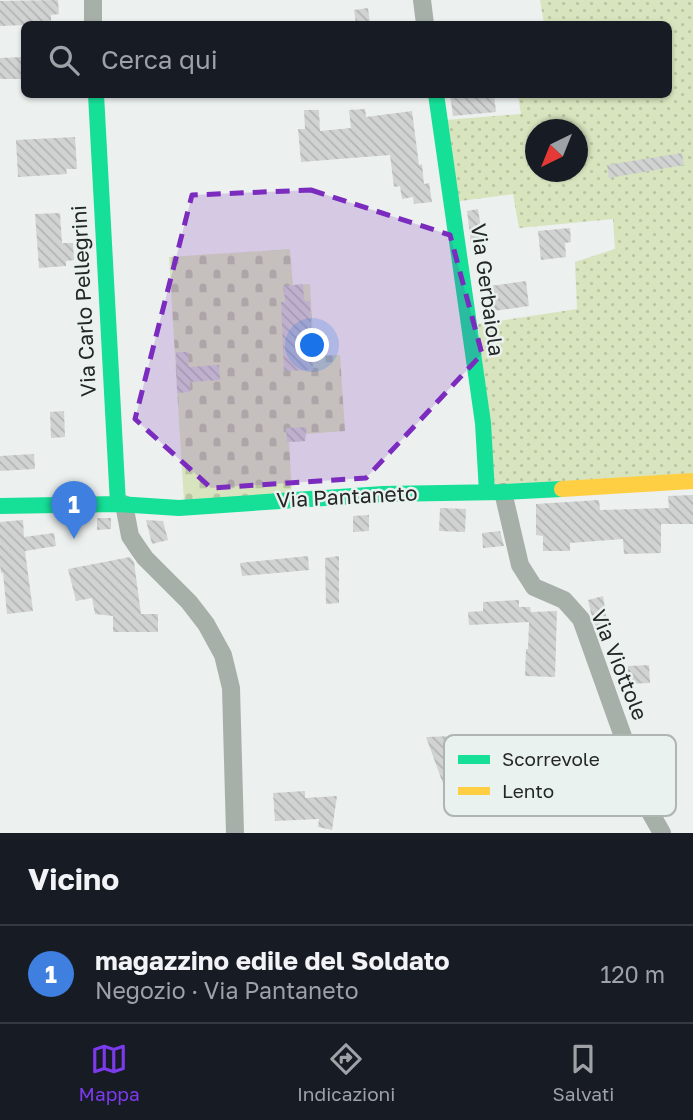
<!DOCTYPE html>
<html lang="it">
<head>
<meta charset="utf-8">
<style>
  body { margin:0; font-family:"Golos Text",sans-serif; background:#20242c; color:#f1f3f6 }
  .compass { position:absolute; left:525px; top:119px; width:63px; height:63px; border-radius:50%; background:#171b24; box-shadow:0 2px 5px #0004; rotate:223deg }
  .you { position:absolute; left:313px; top:346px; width:24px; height:24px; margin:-18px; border:5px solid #fff; border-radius:50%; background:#1a73e8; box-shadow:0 0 0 10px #1a73e833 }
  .badge { display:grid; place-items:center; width:46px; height:46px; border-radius:50%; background:#7c3aed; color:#fff; font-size:23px; font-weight:700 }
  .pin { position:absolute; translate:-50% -58px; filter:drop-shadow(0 2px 4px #0008) }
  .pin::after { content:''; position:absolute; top:37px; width:24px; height:21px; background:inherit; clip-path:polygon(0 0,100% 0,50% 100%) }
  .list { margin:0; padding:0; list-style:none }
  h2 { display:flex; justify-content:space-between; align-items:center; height:91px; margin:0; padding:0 28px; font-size:30px }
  h2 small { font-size:23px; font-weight:400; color:#9ea1a6 }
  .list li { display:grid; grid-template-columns:46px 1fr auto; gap:21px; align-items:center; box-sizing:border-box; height:98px; padding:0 28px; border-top:2px solid #363941 }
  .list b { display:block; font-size:26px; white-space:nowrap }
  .list p { margin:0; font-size:23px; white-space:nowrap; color:#9ea1a6 }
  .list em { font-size:23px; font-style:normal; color:#9ea1a6 }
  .icon { flex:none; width:38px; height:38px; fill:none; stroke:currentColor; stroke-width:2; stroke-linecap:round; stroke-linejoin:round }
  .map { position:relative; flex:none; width:693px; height:833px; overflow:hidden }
  .search { position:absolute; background:#171b24; box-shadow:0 2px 5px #0004; left:21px; right:21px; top:21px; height:77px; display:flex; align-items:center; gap:18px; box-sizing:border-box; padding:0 24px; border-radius:10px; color:#9ea1a6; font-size:26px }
  .sheet { height:189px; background:#171b24 }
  nav { display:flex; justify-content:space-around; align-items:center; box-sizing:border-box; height:98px; border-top:2px solid #363941; background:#171b24; font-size:19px; color:#9ea1a6 }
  nav a { display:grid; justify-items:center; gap:4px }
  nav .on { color:#7c3aed }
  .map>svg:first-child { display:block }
</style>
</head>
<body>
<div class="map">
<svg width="693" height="833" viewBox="0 0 693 833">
  <defs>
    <pattern id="grass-dots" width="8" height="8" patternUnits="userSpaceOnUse" patternTransform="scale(1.75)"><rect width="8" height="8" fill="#d8e4be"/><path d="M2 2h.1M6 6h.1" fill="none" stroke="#b9c4a3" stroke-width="1.8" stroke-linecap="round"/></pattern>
    <pattern id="cemetery-stones" width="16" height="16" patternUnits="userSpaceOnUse" patternTransform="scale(1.75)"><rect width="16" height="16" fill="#d8e4be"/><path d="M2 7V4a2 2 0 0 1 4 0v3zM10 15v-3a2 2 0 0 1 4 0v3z" fill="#b9c4a3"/></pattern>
    <pattern id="building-back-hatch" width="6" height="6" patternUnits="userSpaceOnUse" patternTransform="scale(1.75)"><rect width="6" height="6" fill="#d0d3d2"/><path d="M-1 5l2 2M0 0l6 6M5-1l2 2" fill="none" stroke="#b2b5b4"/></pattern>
  </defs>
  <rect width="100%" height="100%" fill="#ecf0ee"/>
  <!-- grass -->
  <path fill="url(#grass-dots)" fill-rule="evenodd" d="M540,0H693V476L495,485L478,324L577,309L575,262L615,249L613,219L519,228L513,194L453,202L445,120L521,114L518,95L668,94V24H544ZM536,130H578V172H536Z"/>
  <!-- cemetery -->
  <path fill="url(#cemetery-stones)" d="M290,249L293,285L310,284L314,356L340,355L345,431L305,434V441L289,442L292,495L184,502L169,257Z"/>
  <!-- building -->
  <path fill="url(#building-back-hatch)" d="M58,0L59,14L51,15V24L0,26V1Z
    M368,8L370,24H356L354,10Z
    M22,57V79H0V58Z
    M450,94H494L496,112L453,116Z
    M365,109L366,117L412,111L419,165L422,164L424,184L429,183L432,202L414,204L413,197L402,199L400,186L394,187L390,155L301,162L298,129H305L304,110H319L320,131L351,128L349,110Z
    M75,137L77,169H66L67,174L18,177L16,140Z
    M682,153L684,165L609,178L607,165Z
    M478,209L483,241L471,243L467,211Z
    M60,213L62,243H73L74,260L66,261V266L39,268L35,214Z
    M570,228L571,242L565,243L566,257L541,260L538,231Z
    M526,281L529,306L493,311L490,286Z
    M303,284L304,301H310L313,370L284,371L281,302H285L284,286Z
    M176,352H188L189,367L219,365L220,380L190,382V392L177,393Z
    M64,411L65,437L51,438L50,412Z
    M307,427L305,441L287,442L286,428Z
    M34,454L35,469L0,471V456Z
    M693,495V524H661V553L624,554L623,539L570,543V551H543V536L536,535V504L599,500L600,510L669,508L668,496Z
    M440,508L466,509L465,532L439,531Z
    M369,515V531L353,532V516Z
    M97,518H111V529L97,530Z
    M23,520L24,537L54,533L56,546L25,551L33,611L7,614L3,573H1L0,564V522Z
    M146,520L163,521L168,540L152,544Z
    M500,531L504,546L483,548L482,533Z
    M308,556L309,570L242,576L240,563Z
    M339,556V603L326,604L325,558Z
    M130,557L134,562L141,614H158V632H113V616L95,614L92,598L76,601L68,569Z
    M603,596L609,633L599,635L591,613L588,600Z
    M519,600V607H530L531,612L557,611L555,677L525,676L526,649H528L529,622L469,625L468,612L483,611V602Z
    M649,665L650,683L628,684V666Z
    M511,734L512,754H538V745L557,744V735H575L576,766H578L579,784L538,786V776L505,778V792H459L462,800H449L426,737Z
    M305,791V798L337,796L332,830L318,827L319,819L275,821L273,793Z"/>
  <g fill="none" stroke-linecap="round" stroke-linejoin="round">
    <!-- street -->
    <path stroke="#a6afa8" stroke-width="18" d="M93,0V24
      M422,0L425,24
      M503,492L520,565L534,587L564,600L581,619L650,812L662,833
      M124,504L130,536L138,548L145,558L189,602L206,624L223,655L231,688L235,833"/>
    <!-- fast -->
    <path stroke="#16e098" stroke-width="16" d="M96,94L118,504
      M436,94L483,423L487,492
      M0,506L118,504L179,508L383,494L503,492L562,489"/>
    <!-- slow -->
    <path stroke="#ffcf43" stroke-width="16" d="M562,489L693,481"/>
  </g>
  <!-- marked area -->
  <path fill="#7b2cbf" fill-opacity="0.2" stroke="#7b2cbf" stroke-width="5" stroke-dasharray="14 9" stroke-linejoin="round" d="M311,190L450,235L482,354L366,478L211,488L135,419L192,195Z"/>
  <g text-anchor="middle" stroke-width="5" stroke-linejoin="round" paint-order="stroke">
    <!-- street labels -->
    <g font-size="21" fill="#242726" stroke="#eaf2ef">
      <text transform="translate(487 290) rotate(82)" y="7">Via Gerbaiola</text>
      <text transform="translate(84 301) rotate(-93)" y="7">Via Carlo Pellegrini</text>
      <text transform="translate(347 497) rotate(-3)" y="7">Via Pantaneto</text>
      <text transform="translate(619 665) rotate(68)" y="7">Via Viottole</text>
    </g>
  </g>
  <!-- legend -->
  <rect x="444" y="735" width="232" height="81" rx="10" fill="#eaf2ef" stroke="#afb5b3" stroke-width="2"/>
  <rect x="458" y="755" width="32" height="9" fill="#16e098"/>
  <rect x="458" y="787" width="32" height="8" fill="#ffcf43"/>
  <g font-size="19" fill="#242726">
    <text x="502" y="766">Scorrevole</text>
    <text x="502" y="798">Lento</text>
  </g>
</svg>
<svg class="compass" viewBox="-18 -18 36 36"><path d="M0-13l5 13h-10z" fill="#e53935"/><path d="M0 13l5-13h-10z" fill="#9ea1a6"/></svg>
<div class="you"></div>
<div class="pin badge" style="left:74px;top:539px;background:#3f7fe0">1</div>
<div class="search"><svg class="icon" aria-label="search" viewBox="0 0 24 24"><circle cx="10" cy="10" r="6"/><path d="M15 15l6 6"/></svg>Cerca qui</div>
</div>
<section class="sheet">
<h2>Vicino<small></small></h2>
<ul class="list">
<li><span class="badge" style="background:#3f7fe0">1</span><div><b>magazzino edile del Soldato</b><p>Negozio · Via Pantaneto</p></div><em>120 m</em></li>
</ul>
</section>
<nav>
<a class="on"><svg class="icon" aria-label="map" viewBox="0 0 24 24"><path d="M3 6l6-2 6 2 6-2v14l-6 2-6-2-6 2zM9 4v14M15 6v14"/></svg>Mappa</a>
<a><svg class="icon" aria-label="directions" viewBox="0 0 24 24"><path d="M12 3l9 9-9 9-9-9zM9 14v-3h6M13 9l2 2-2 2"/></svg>Indicazioni</a>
<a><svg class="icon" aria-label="saved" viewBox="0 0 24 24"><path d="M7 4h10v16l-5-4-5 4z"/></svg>Salvati</a>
</nav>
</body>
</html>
